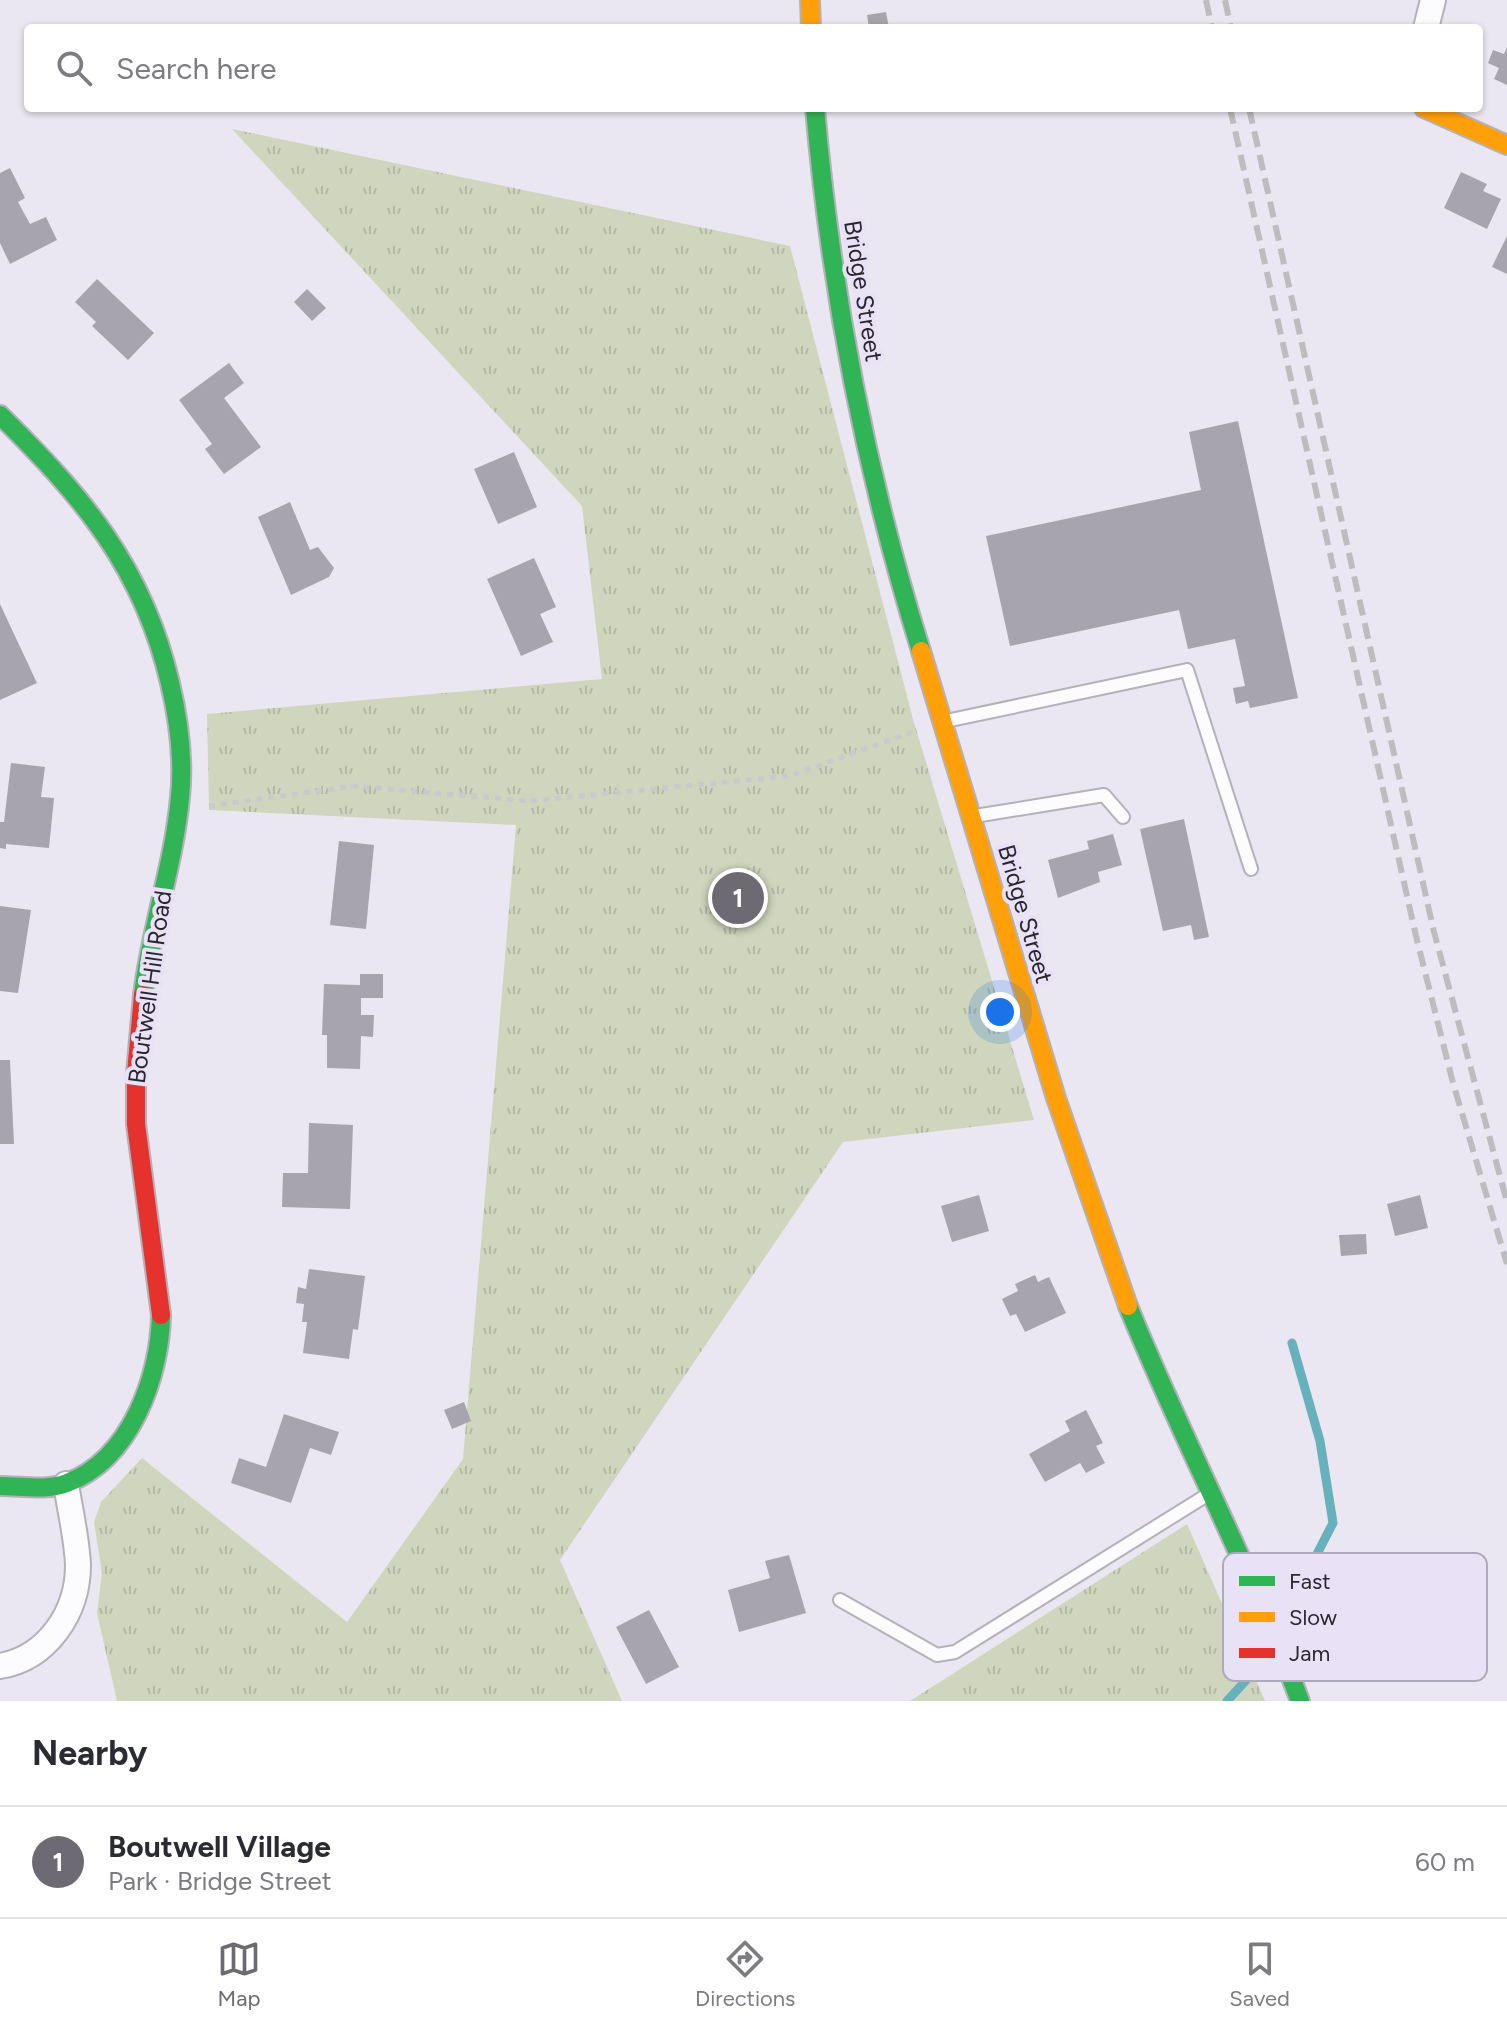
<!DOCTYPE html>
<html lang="en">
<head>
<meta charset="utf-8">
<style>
  body { margin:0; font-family:Figtree,sans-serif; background:#f2f2f3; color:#2b2b33 }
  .you { position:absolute; left:1000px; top:1012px; width:28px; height:28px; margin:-20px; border:6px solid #fff; border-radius:50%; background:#1a73e8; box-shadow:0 0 0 12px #1a73e833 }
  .badge { display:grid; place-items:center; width:52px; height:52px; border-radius:50%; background:#6d6a73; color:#fff; font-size:26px; font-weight:700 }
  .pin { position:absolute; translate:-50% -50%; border:4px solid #fff; box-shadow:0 2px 8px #0006 }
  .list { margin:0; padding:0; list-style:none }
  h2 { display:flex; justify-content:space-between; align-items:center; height:104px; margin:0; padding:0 32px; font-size:34px }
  h2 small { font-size:26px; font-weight:400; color:#7c7c81 }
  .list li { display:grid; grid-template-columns:52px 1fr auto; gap:24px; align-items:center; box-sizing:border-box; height:112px; padding:0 32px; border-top:2px solid #e1e1e2 }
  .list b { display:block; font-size:30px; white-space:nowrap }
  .list p { margin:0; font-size:26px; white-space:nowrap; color:#7c7c81 }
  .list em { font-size:26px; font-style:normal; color:#7c7c81 }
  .icon { flex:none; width:44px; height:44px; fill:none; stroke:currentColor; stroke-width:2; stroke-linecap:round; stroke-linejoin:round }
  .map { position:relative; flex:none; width:1507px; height:1701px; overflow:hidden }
  .search { position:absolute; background:#fff; box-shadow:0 2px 6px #0004; left:24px; right:24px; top:24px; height:88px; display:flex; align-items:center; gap:20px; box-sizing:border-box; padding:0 28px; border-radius:8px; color:#7c7c81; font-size:30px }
  .sheet { height:216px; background:#fff }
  nav { display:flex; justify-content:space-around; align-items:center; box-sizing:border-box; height:112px; border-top:2px solid #e1e1e2; background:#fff; font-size:22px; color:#7c7c81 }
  nav a { display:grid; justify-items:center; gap:4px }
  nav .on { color:#6d6a73 }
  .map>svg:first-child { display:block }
</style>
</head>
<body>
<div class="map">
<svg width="1507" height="1701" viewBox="0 0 1507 1701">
  <defs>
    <pattern id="grass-tufts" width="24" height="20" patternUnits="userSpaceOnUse" patternTransform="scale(2)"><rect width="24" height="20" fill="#d0d6bd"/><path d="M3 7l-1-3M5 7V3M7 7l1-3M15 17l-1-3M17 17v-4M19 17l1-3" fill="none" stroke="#b3b8a3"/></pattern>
  </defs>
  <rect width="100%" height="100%" fill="#eae7f2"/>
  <!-- grass -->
  <path fill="url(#grass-tufts)" d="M232,129L790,246L913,719L1034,1120L843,1142L560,1560L622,1701H117L97,1613L102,1573L94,1522L101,1502L142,1458L347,1622L463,1459L516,825L209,810L207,714L602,679L582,506Z
    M1187,1524L1265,1701H910Z"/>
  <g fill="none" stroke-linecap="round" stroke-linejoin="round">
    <!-- stream -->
    <path stroke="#66b1bb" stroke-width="9" d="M1286,1614L1333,1523L1320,1441L1292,1343
      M1227,1701L1261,1664"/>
  </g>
  <!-- building -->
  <path fill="#a7a4ad" d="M886,12L889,28H869L867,15Z
    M1507,47V85L1494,79L1499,68L1488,63L1493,50L1504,54Z
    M10,168L25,198L18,202L30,224L46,217L57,240L10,264L0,243V173Z
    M1461,172L1487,184L1483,191L1501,199L1487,229L1444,208Z
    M1507,236V274L1492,267Z
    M97,279L154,333L128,360L92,326L96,322L75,302Z
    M307,289L326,308L312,321L294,302Z
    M229,363L244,383L224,398L261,447L224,474L205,449L212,444L179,400Z
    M1238,421L1298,698L1250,708L1248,701L1236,704L1233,688L1245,686L1235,639L1188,649L1179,610L1010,646L986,536L1201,490L1189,432Z
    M514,452L537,507L498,524L474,469Z
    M290,502L310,550L318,547L334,568L329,577L291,595L258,517Z
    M534,558L556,607L540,614L553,642L521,656L487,579Z
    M0,604L37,683L0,700Z
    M11,763L45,767L41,797L54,798L49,848L6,844V849L0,848V822H4Z
    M1184,819L1209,937L1194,940L1191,925L1163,931L1140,829Z
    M1113,834L1122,865L1098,872L1100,882L1058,898L1048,860L1089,849L1087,841Z
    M339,841L374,845L366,929L330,925Z
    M0,906L31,910L18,993L0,991Z
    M360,974H383V998H361V1015H374L373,1037L361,1036L360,1069L327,1068V1035H322L324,984L360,985Z
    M0,1060H10L14,1144H0Z
    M309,1123L353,1125L350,1209L282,1207L283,1173H308Z
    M979,1195L989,1231L952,1242L941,1206Z
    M1420,1195L1428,1228L1395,1236L1387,1204Z
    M1366,1234L1367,1254L1341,1256L1339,1235Z
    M309,1269L365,1276L358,1330L353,1329L349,1359L303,1353L307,1322H302L304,1304L296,1303L298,1287L306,1289Z
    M1035,1275L1038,1282L1049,1277L1066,1313L1025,1332L1016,1314L1010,1316L1002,1299L1018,1291L1015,1284Z
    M464,1402L471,1421L452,1429L444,1410Z
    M1086,1410L1103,1443L1096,1446L1105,1463L1086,1473L1080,1463L1045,1482L1029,1454L1070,1431L1065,1421Z
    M284,1414L339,1432L331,1455L310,1448L291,1503L231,1483L239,1458L266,1467Z
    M789,1555L806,1613L739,1632L728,1590L770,1578L765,1561Z
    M649,1610L679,1667L646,1684L616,1627Z"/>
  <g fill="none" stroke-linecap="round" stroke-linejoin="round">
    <!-- lane casing -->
    <g stroke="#b3b1b9" stroke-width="16">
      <path id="lane" d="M946,721L1187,670L1251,869
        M975,816L1104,795L1123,817
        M840,1600L937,1655L955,1652L1207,1495"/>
    </g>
    <!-- street casing -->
    <g stroke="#b3b1b9" stroke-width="28">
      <path id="street" d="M1426,28L1433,0
        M0,1666C47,1658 78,1613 78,1565C77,1539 70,1510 66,1484"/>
    </g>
    <!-- fast casing -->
    <g stroke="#b3b1b9" stroke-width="22">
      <path id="fast" d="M815,108C831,293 866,474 921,651
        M0,415C83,497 143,567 170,683C179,721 184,758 180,797C174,864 151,928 143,995
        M1128,1306C1182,1439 1250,1566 1300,1701
        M0,1486C22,1486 47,1491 67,1483C131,1459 160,1376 161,1315"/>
    </g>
    <!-- slow casing -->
    <g stroke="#b3b1b9" stroke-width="22">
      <path id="slow" d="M810,0L811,28
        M1424,108L1507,145
        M921,651L1056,1098L1128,1306"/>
    </g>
    <!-- jam casing -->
    <g stroke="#b3b1b9" stroke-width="22">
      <path id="jam" d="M143,995L136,1074V1124L161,1315"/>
    </g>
    <!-- path -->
    <path stroke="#cac9cd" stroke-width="5" stroke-dasharray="6 6" stroke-linecap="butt" d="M209,806L354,786L529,801L789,776L912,732"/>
    <!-- lane -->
    <use href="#lane" stroke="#fcfbfd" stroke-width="12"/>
    <!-- street -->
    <use href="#street" stroke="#fcfbfd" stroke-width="24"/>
    <!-- fast -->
    <use href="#fast" stroke="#30b455" stroke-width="18"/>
    <!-- slow -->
    <use href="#slow" stroke="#ff9f0a" stroke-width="18"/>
    <!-- jam -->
    <use href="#jam" stroke="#e5322d" stroke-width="18"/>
    <!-- rail -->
    <path stroke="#bdbcbf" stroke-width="6" stroke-dasharray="16 8" stroke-linecap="butt" d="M1206,0L1212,28
      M1225,0L1231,28
      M1230,108L1416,936L1453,1083L1507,1264
      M1249,108L1434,932L1507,1202"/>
  </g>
  <g text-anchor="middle" stroke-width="8" stroke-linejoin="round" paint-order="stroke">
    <!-- street labels -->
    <g font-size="24" fill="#29272e" stroke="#e9e2f7">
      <text transform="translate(863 291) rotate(81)" y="8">Bridge Street</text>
      <text transform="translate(1025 914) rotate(74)" y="8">Bridge Street</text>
      <text transform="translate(150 987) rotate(-82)" y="8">Boutwell Hill Road</text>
    </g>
  </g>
  <!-- legend -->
  <rect x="1223" y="1553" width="264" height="128" rx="12" fill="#e9e2f7" stroke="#afaabb" stroke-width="2"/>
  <rect x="1239" y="1576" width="36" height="10" fill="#30b455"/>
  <rect x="1239" y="1612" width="36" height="10" fill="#ff9f0a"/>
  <rect x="1239" y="1648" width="36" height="10" fill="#e5322d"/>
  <g font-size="22" fill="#29272e">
    <text x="1289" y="1589">Fast</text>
    <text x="1289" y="1625">Slow</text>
    <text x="1289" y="1661">Jam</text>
  </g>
</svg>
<div class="you"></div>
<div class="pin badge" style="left:738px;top:898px">1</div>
<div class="search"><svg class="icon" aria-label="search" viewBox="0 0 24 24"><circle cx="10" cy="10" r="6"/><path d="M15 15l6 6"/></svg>Search here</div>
</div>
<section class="sheet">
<h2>Nearby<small></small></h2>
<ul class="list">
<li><span class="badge">1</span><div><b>Boutwell Village</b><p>Park · Bridge Street</p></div><em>60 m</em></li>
</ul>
</section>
<nav>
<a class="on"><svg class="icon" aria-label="map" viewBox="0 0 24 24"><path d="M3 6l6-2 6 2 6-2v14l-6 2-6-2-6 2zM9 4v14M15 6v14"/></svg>Map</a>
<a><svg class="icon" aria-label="directions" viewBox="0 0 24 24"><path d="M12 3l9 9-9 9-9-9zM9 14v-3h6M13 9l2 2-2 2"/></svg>Directions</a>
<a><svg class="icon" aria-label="saved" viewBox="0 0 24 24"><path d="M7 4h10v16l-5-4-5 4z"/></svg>Saved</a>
</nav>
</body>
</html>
